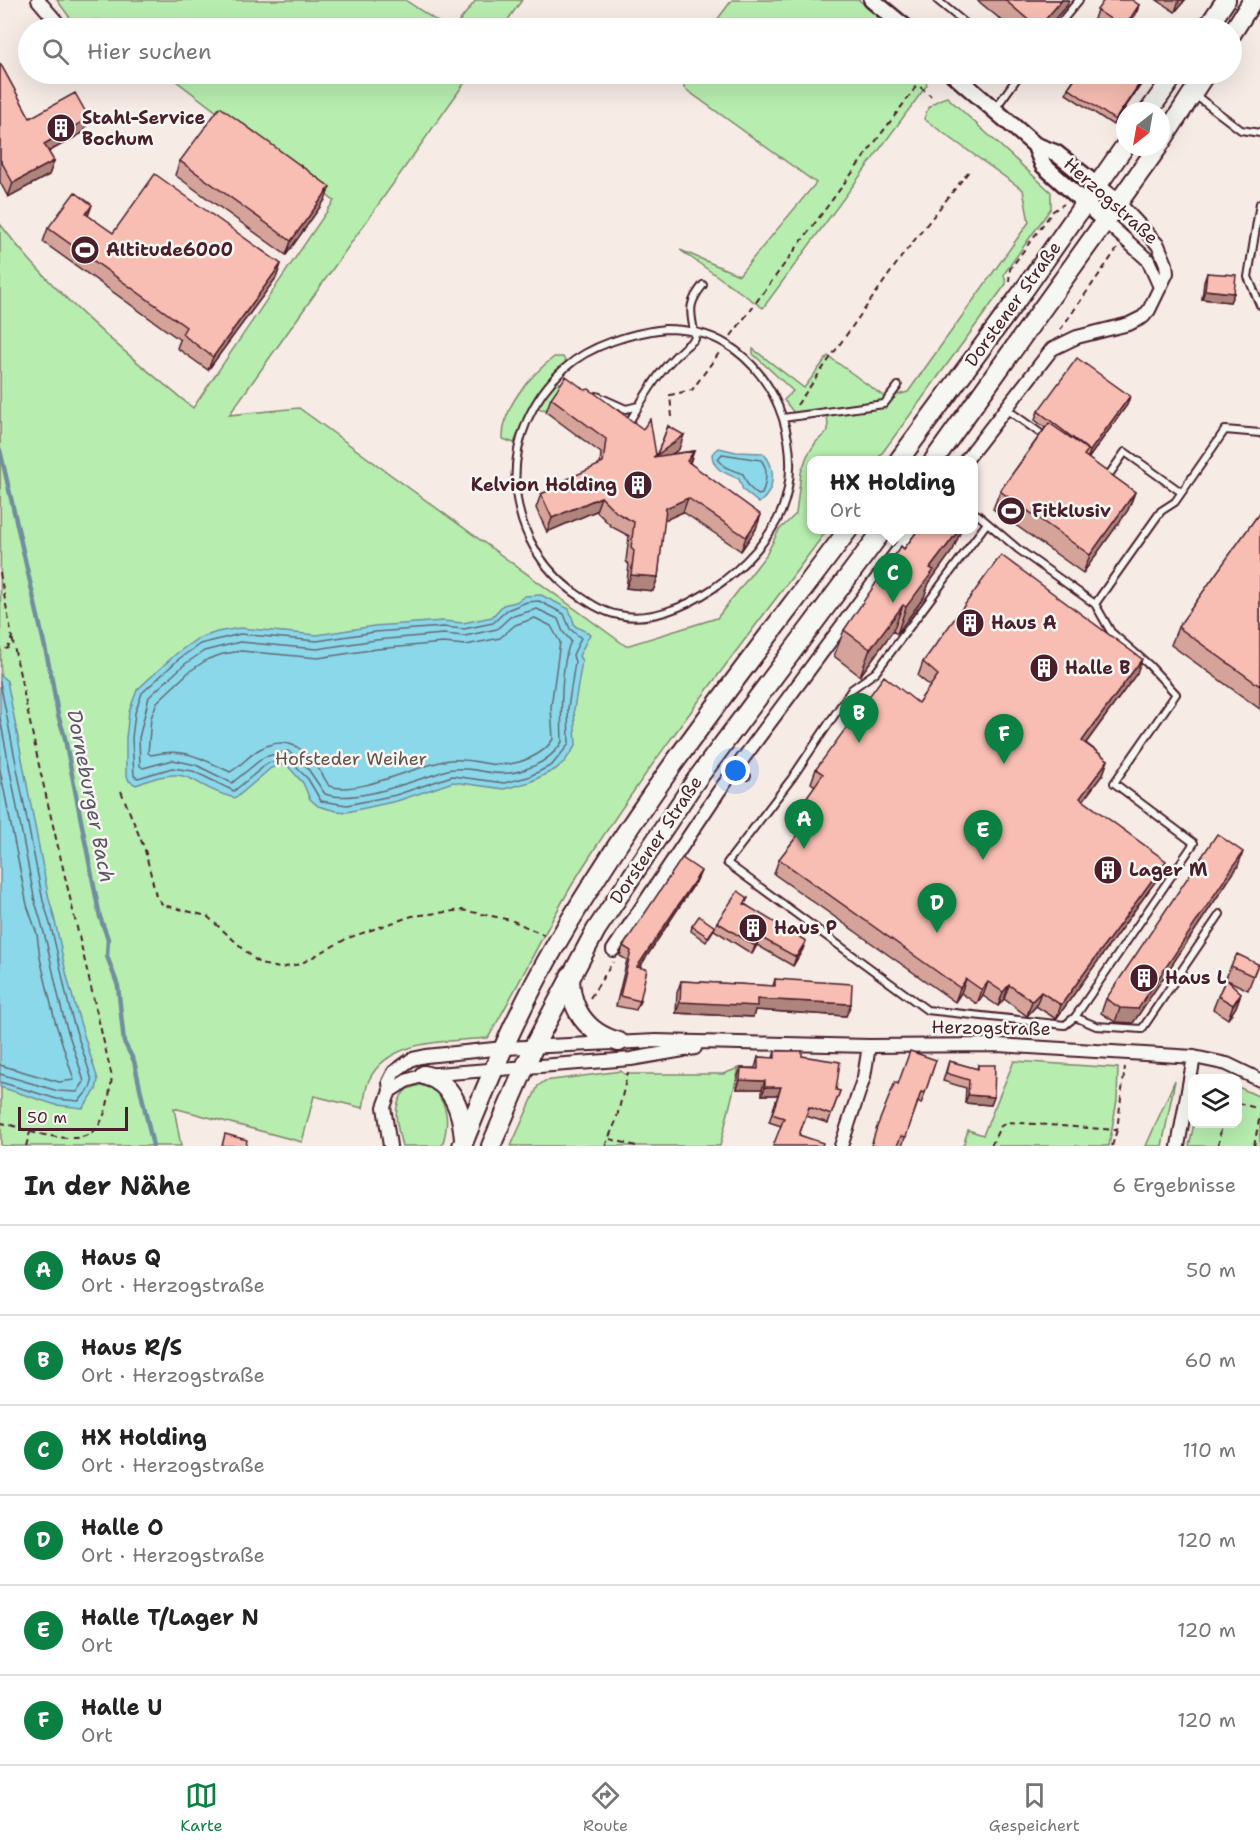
<!DOCTYPE html>
<html lang="de">
<head>
<meta charset="utf-8">
<style>
  body { margin:0; font-family:"Shantell Sans",sans-serif; background:#f6f6f6; color:#222 }
  .controls { position:absolute; right:18px; bottom:18px; display:grid; overflow:hidden; border-radius:12px; box-shadow:0 6px 24px #0002 }
  .controls button { width:54px; height:54px; display:grid; place-items:center; padding:0; border:0; border-bottom:2px solid #e0e0e0; background:#fff; color:#222; font:30px sans-serif }
  .compass { position:absolute; left:1116px; top:102px; width:54px; height:54px; border-radius:50%; background:#fff; box-shadow:0 6px 24px #0002; rotate:211deg }
  .scale { position:absolute; left:18px; bottom:15px; width:110px; box-sizing:border-box; padding-left:6px; border:3px solid #4a1f2b; border-top:0; font-size:16px; line-height:21px; white-space:nowrap; color:#4a1f2b; -webkit-text-stroke:4px #f6f6f2; paint-order:stroke }
  .you { position:absolute; left:736px; top:771px; width:21px; height:21px; margin:-15px; border:4px solid #fff; border-radius:50%; background:#1a73e8; box-shadow:0 0 0 9px #1a73e833 }
  .badge { display:grid; place-items:center; width:39px; height:39px; border-radius:50%; background:#0b8043; color:#fff; font-size:20px; font-weight:700 }
  .pin { position:absolute; translate:-50% -50px; filter:drop-shadow(0 2px 3px #0008) }
  .pin::after { content:''; position:absolute; top:32px; width:21px; height:18px; background:inherit; clip-path:polygon(0 0,100% 0,50% 100%) }
  .popup { position:absolute; left:807px; top:456px; width:171px; height:78px; box-sizing:border-box; display:grid; place-content:center; border-radius:12px; background:#fff; filter:drop-shadow(0 2px 4px #0005); font-size:20px; white-space:nowrap; color:#767676 }
  .popup b { font-size:22px; color:#222 }
  .popup::after { content:''; position:absolute; left:50%; top:100%; margin-left:-12px; border:12px solid transparent; border-top-color:#fff }
  .list { margin:0; padding:0; list-style:none }
  h2 { display:flex; justify-content:space-between; align-items:center; height:78px; margin:0; padding:0 24px; font-size:26px }
  h2 small { font-size:20px; font-weight:400; color:#767676 }
  .list li { display:grid; grid-template-columns:39px 1fr auto; gap:18px; align-items:center; box-sizing:border-box; height:90px; padding:0 24px; border-top:2px solid #e0e0e0 }
  .list b { display:block; font-size:22px; white-space:nowrap }
  .list p { margin:0; font-size:20px; white-space:nowrap; color:#767676 }
  .list em { font-size:20px; font-style:normal; color:#767676 }
  .icon { flex:none; width:33px; height:33px; fill:none; stroke:currentColor; stroke-width:2; stroke-linecap:round; stroke-linejoin:round }
  .map { position:relative; flex:none; width:1260px; height:1146px; overflow:hidden }
  .search { position:absolute; background:#fff; box-shadow:0 6px 24px #0002; left:18px; right:18px; top:18px; height:66px; display:flex; align-items:center; gap:15px; box-sizing:border-box; padding:0 21px; border-radius:33px; color:#767676; font-size:22px }
  .sheet { height:618px; background:#fff }
  nav { display:flex; justify-content:space-around; align-items:center; box-sizing:border-box; height:84px; border-top:2px solid #e0e0e0; background:#fff; font-size:16px; color:#767676 }
  nav a { display:grid; justify-items:center; gap:3px }
  nav .on { color:#0b8043 }
  .map>svg:first-child { display:block }
</style>
</head>
<body>
<div class="map">
<svg width="1260" height="1146" viewBox="0 0 1260 1146">
  <rect width="100%" height="100%" fill="#f6ebe5"/>
  <filter id="ink" filterUnits="userSpaceOnUse"><feTurbulence type="fractalNoise" baseFrequency=".0167" numOctaves="2"/><feDisplacementMap in="SourceGraphic" scale="12" xChannelSelector="R" yChannelSelector="G"/><feConvolveMatrix kernelMatrix="1 2 1 2 8 2 1 2 1" color-interpolation-filters="sRGB"/></filter>
  <g filter="url(#ink)">
    <!-- green -->
    <path fill="#b7edaf" stroke="#80866d" stroke-width="1.5" d="M57,0H405L447,28H134L131,24L97,20L73,22Z
      M476,0H522L502,28H454Z
      M732,0H859L891,28H711Z
      M167,74H471L229,415L299,408L626,646L717,618L766,555L779,530L796,514L801,473L807,456L816,442L828,431L827,408L794,413L784,400L793,391L753,354V349L804,388L828,356L886,398L908,392L1029,222L1023,190L924,119C928,105 934,101 947,97L1051,192V208L1004,274L1006,284L877,460H812V530H827C744,643 658,749 583,867C548,922 521,982 488,1038C448,1042 389,1038 369,1080C365,1089 365,1099 363,1108L314,1096L302,1142L174,1108L181,1146H1L0,224C54,295 124,352 193,408L334,201Z
      M684,74H923L927,85L763,308L680,250L739,275L816,183L684,88Z
      M554,357H563L566,362L550,377L581,397L626,412V418L540,409L531,404L514,443L503,439C502,406 530,376 554,357Z
      M1014,1061L1118,1068L1117,1100L1109,1146H963L968,1130L983,1135Z
      M739,1068L720,1146H511L538,1086L545,1081L621,1071L624,1074H723Z
      M1175,1080L1162,1146H1146Z
      M423,1084L433,1087L444,1095L440,1098C450,1113 447,1130 442,1146H402C397,1126 390,1105 407,1089Z
      M1238,1087L1260,1097V1146H1189L1194,1124H1238Z"/>
    <!-- water -->
    <path fill="#8ad8e9" stroke="#708e9d" stroke-width="1.5" d="M719,448L736,452L763,453C777,467 775,492 759,503L743,490L739,479C726,473 713,471 712,454Z
      M541,595L569,609L575,626L590,634L579,656L582,661L574,709L576,745L565,761L556,769L530,782L504,789L453,782L397,801L347,812L336,811L318,806L310,799L303,783L286,764L271,768L236,798C188,788 195,760 136,785L129,781L126,773V738L129,712L137,690L177,653L197,639L217,632L240,628L317,635L374,626L443,621L463,623L492,617L503,605L516,602L525,596Z
      M0,675L7,681L49,899C57,924 60,947 66,972C75,1009 87,1044 98,1080L96,1090L83,1108L56,1105L0,1087Z"/>
    <g fill="none" stroke-linecap="round" stroke-linejoin="round">
      <!-- shore -->
      <path stroke="#646977" stroke-width="1.5" d="M722,454L761,460C769,469 766,483 762,494L758,495L749,487L743,474L725,467L718,459Z
        M539,601L564,614L570,629L581,638L573,655L575,662L568,708L569,744L552,765L528,777L504,783L452,776L396,795L347,805L321,801L308,779L287,758L268,763L234,791L193,771L172,768L138,778L134,776L132,738L135,713L142,693L180,658L200,644L240,634L317,641L375,632L443,627L464,629L493,623L507,610L527,602Z
        M537,609L558,619L563,632L571,641C560,664 561,715 562,742C553,756 541,764 526,769C497,780 481,767 454,769C447,769 442,772 436,774C406,783 355,804 325,794L306,766L288,751L264,757L232,783L196,765L173,760L143,768L140,766L139,738L149,697L185,664L204,651L240,642L317,649L376,640L443,634L465,636L497,629L510,617Z
        M535,618L551,626L560,642L551,707L553,739C546,751 532,758 519,762C490,770 477,757 450,760C418,764 360,796 329,786C314,759 295,730 260,749C249,755 241,766 230,772C200,758 186,747 151,755L148,753L151,718L157,702L190,671L208,659L223,654L241,651L318,658L377,649L443,643L466,645L500,638L515,625Z
        M0,682L43,901C56,937 61,976 71,1014C77,1037 86,1058 92,1081L90,1088L79,1101L57,1099L0,1082
        M0,718L35,902C48,939 53,977 63,1015C69,1038 78,1059 84,1082L77,1092L58,1091L0,1074
        M0,770L27,905L37,934L40,958L55,1021L74,1080L59,1082L0,1065"/>
      <!-- stream -->
      <path stroke="#708e9d" stroke-width="4.5" d="M0,450L51,674L58,715L64,734L100,917L108,939L107,956L118,986L124,1042L134,1061L153,1146"/>
      <!-- service casing -->
      <g stroke="#4a1f2b" stroke-width="10">
        <path id="service" d="M937,0L971,28
          M1056,28L1079,0
          M1195,95L1241,130L1260,133
          M995,109L1020,74
          M1260,203L1248,277L1260,305
          M665,329C685,329 708,333 726,344C780,376 805,454 781,512C759,564 678,628 619,615C601,612 585,600 571,590C499,534 497,429 565,368C590,345 632,333 665,329Z
          M597,396L626,409L638,406
          M1005,408L1047,438
          M783,418L884,404L898,386
          M628,424C649,389 661,365 695,339C692,313 685,307 703,285
          M1106,479L1125,452L1181,492
          M974,513L978,515L1018,549L1095,604L1111,632L1149,665L1176,694L1114,783L1194,843L1075,1017L1065,1025L927,1010L727,863L792,778L852,689L876,672L987,523
          M1095,604L1161,511L1175,502L1225,430L1260,433
          M737,769L747,776
          M1075,1017L1096,1026L1142,1029L1220,914"/>
      </g>
      <!-- minor casing -->
      <g stroke="#4a1f2b" stroke-width="16">
        <path id="minor" d="M38,0L62,28
          M1106,222L1148,260L1160,287
          M966,460L1052,349L1077,337L1129,324L1143,317L1149,310L1167,273L1166,264L1158,245L1119,203
          M613,950L719,791L913,530
          M390,1091L406,1081L424,1075L631,1059L695,1048
          M390,1146L384,1107L390,1091L389,1082L394,1072L412,1059L426,1056L504,1048L656,1041L869,1046L998,1045L1194,1057L1227,1064L1260,1080
          M841,1146L864,1077L869,1046
          M1178,1146L1194,1057"/>
      </g>
      <!-- tertiary casing -->
      <g stroke="#4a1f2b" stroke-width="20">
        <path id="tertiary" d="M872,0L906,28
          M953,74L1035,145L1056,153L1119,203
          M1035,145L1043,165L1106,222"/>
      </g>
      <!-- primary casing -->
      <g stroke="#4a1f2b" stroke-width="22">
        <path id="primary" d="M1207,28L1226,0
          M1232,33L1253,0
          M1149,111L1175,74
          M1161,142L1205,74
          M899,460L1024,290L1125,146
          M934,460L1158,147
          M570,976C570,1010 587,1033 619,1042
          M424,1075C454,1083 462,1112 464,1139
          M462,1146C490,1076 520,1006 558,941C642,796 748,664 848,530
          M491,1146L534,1046L596,930L694,783L883,530"/>
      </g>
      <!-- path -->
      <path stroke="#4a1f2b" stroke-width="2" stroke-dasharray="6 4.5" stroke-linecap="butt" d="M1009,282L1010,269L1053,211L1064,204
        M1060,330L1117,249
        M731,336L916,87L919,86L931,96
        M797,405L902,256L969,171
        M672,417L670,395L692,390L719,353
        M0,573L12,637L8,648L0,651
        M121,791L145,850L156,896L163,905L207,916L260,964L280,968L300,964L348,938L412,916L462,910L511,920L544,935
        M590,998L613,962
        M1238,1103L1260,1109
        M0,1123C11,1124 21,1129 31,1132C91,1146 104,1139 112,1077L40,770L12,637
        M610,1139L636,1146
        M26,1146L30,1132
        M605,1146L616,1121L628,1072
        M991,1146L1000,1127L1007,1122L1117,1130L1125,1067
        M1112,1146L1117,1130
        M1218,1146L1222,1124
        M1254,1146L1260,1115"/>
      <!-- service -->
      <use href="#service" stroke="#f6f6f2" stroke-width="6"/>
      <!-- minor -->
      <use href="#minor" stroke="#f6f6f2" stroke-width="12"/>
      <!-- tertiary -->
      <use href="#tertiary" stroke="#f6f6f2" stroke-width="15"/>
      <!-- primary -->
      <use href="#primary" stroke="#f6f6f2" stroke-width="18"/>
    </g>
    <!-- wall -->
    <path fill="#d5a39a" stroke="#4a1f2b" stroke-width="1.5" d="M977,0H1069L1067,5L1047,28H1011Z
      M1157,0H1185L1175,12Z
      M1139,5L1136,14L1126,28H1108L1094,19L1097,10Z
      M0,63L30,118L84,132L48,152L54,161L49,175L8,197L0,182Z
      M1066,74H1132L1140,86L1113,125L1066,94L1068,88L1074,79Z
      M180,161L325,200L286,255L175,175Z
      M88,216L113,233L281,264L276,278L208,370L177,348L180,340L43,242L48,228Z
      M1207,273L1234,293L1230,302L1202,299L1204,282Z
      M1130,396L1127,405L1088,459L1135,492L1128,510L1083,573L993,509L1000,491L1045,428L1035,420L1038,411Z
      M551,398L656,457L668,426L679,449L671,454L694,451L690,463L756,529L741,551L683,512L664,520L658,577L653,591L626,588L629,565L626,561L629,536L612,527L596,511L547,532L536,508L541,494L563,485L600,465L601,453L546,412Z
      M1260,512V709L1171,645L1178,627Z
      M918,530H961L953,550L929,583L924,597L897,634L893,631L860,676L834,656L844,630Z
      M923,662L1137,673L1086,743L1108,760L1103,774L1083,801L1160,875L1056,1019L1036,1006L1027,1016L1004,999L998,1006L983,996L977,1004L961,993L955,1002L774,874L779,859L808,822L799,815L804,801L815,786L811,783L816,769L918,703L930,686L918,676Z
      M1238,866L1133,1023L1115,1022L1101,1013L1106,999Z
      M701,871L697,880L639,967L640,1001L636,1010L616,1006L627,960L620,956L623,946Z
      M748,898L745,904L803,949L793,966L757,945L752,954L714,930L717,922Z
      M692,926L715,927L713,931L706,942L691,931Z
      M1258,964L1248,990L1227,980L1241,993L1236,1007L1228,1019L1213,1009L1231,966Z
      M775,979L851,1004L846,1016L755,1010L753,1017L676,1013L677,993L681,981L773,986Z
      M775,1051L802,1056L836,1090L840,1091L828,1123L806,1116L799,1135L822,1146L781,1126L769,1122L778,1095H762V1089H737L738,1076L741,1068H755L758,1057L773,1058Z
      M936,1060L921,1104L918,1102L902,1146H871L898,1084Z
      M949,1061L977,1069L978,1065L994,1097L991,1105L965,1103L966,1088L943,1081Z"/>
    <!-- shaded-wall -->
    <path fill="#ae847d" stroke="#4a1f2b" stroke-width="1.5" d="M1062,0H1069L1067,5L1047,28H1038Z
      M1179,0H1185L1175,12Z
      M1139,5L1136,14L1126,28H1124Z
      M1142,80L1140,86L1113,125L1115,120Z
      M89,118L84,132L39,157L44,144Z
      M54,161L49,175L8,197L13,183Z
      M330,187L325,200L286,255L291,241Z
      M92,205L87,219L86,214Z
      M281,264L276,278L208,370L213,357Z
      M1205,290L1234,293L1230,302L1202,299Z
      M1130,396L1127,405L1087,460L1090,451Z
      M684,435L679,449L652,468L657,455Z
      M694,451L689,464L687,461Z
      M1135,492L1128,510L1083,573L1090,555Z
      M601,497L596,511L547,532L552,518Z
      M688,498L683,512L661,522L666,508Z
      M761,515L756,529L741,551L746,537Z
      M959,530H961L953,550L929,583L924,597L897,634L906,607L930,568Z
      M631,575L658,577L653,591L626,588Z
      M903,605L893,631L860,676L870,649Z
      M1142,659L1137,673L1077,755L1082,741Z
      M1108,760L1103,774L1074,812L1080,798Z
      M1243,852L1238,866L1133,1023L1115,1022L1120,1008Z
      M1166,861L1160,875L1056,1019L1061,1005Z
      M701,871L697,880L634,976L637,967Z
      M760,937L757,945L752,954L755,946Z
      M806,941L803,949L793,966L796,957Z
      M966,979L961,993L955,1002L960,988Z
      M988,982L983,996L977,1004L982,990Z
      M1009,985L1004,999L998,1006L1003,992Z
      M1041,992L1036,1006L1027,1016L1032,1001Z
      M1241,993L1236,1007L1228,1019L1233,1005Z
      M757,999L851,1004L846,1016L755,1010L753,1017L676,1013L680,1002Z
      M740,1080L765,1081L762,1089H737Z
      M765,1087H781L778,1095H762Z
      M968,1095L994,1097L991,1105L965,1103Z"/>
    <!-- building -->
    <path fill="#f8bdb3" stroke="#4a1f2b" stroke-width="1.5" d="M1005,0H1062L1038,28Z
      M1104,0H1132L1139,5L1124,28L1097,10Z
      M0,63L30,118L75,93L89,118L44,144L54,161L13,183L0,159Z
      M1076,74H1132L1142,80L1115,120L1068,88L1078,74Z
      M220,107L330,187L291,241L180,161Z
      M155,174L281,264L213,357L182,334L186,327L48,228L75,192L92,205L86,214L113,233Z
      M1207,273L1236,275L1234,293L1205,290Z
      M1077,358L1130,396L1090,451L1038,411Z
      M566,376L585,390L589,389L643,429L650,419L656,455L653,457L694,451L687,461L761,515L746,537L688,498L666,508L658,577L631,575L634,551L631,548L634,522L617,513L601,497L552,518L541,494L563,485L565,480L603,463L606,439L551,398Z
      M1049,423L1088,450L1084,455L1135,492L1090,555L1000,491Z
      M668,426L684,435L657,455Z
      M1260,512V686L1178,627Z
      M918,530H959L930,568L934,570L906,607L903,605L870,649L844,630L901,546L904,549Z
      M1001,555L1142,659L1082,741L1108,760L1080,798L1166,861L1061,1005L1041,992L1032,1001L1009,985L1003,992L988,982L982,990L966,979L960,988L779,859L817,811L804,801L823,774L816,769L884,676L918,703L938,675L923,662Z
      M1217,834L1243,852L1138,1009L1120,1008L1106,999Z
      M682,858L701,871L637,967L647,969L640,1001L620,996L631,951L623,946Z
      M738,891L748,898L744,904L806,941L796,957L760,937L755,946L717,922Z
      M699,916L715,927L708,937L692,926Z
      M1237,954L1258,964L1253,976L1231,966Z
      M775,979L852,984L851,1004L757,999V1006L680,1002L681,981L775,986Z
      M1226,979L1241,993L1233,1005L1218,996Z
      M775,1051H802V1056L840,1062L836,1090L840,1091L831,1115L809,1107L799,1135L823,1143L822,1146H773L784,1118L772,1114L781,1087H765V1081L740,1080L741,1068L758,1069V1057L775,1058Z
      M910,1051L936,1060L925,1093L921,1092L906,1137L901,1136L897,1146H871L877,1127L895,1082L898,1084Z
      M949,1061L978,1069V1065H995L994,1097L968,1095L969,1080L946,1073Z
      M225,1134L247,1140L246,1146H222Z"/>
  </g>
  <!-- icons -->
  <defs>
    <g id="building-disc" transform="scale(1.5)"><circle r="9.5" fill="#4a1f2b" stroke="#f6f6f2"/><path d="M-4-6H4V6H1V3H-1V6H-4ZM-2.5-4.3h1.7v1.8h-1.7ZM.8-4.3h1.7v1.8H.8ZM-2.5-1h1.7V.8h-1.7ZM.8-1h1.7V.8H.8Z" fill="#fff"/></g>
    <g id="stadium-disc" transform="scale(1.5)"><circle r="9.5" fill="#4a1f2b" stroke="#f6f6f2"/><path d="M0-5a6.5 5 0 1 0 0 10a6.5 5 0 1 0 0-10ZM-3.5-1.8h7v3.6h-7Z" fill="#fff"/></g>
  </defs>
  <g fill-rule="evenodd">
    <use href="#building-disc" x="61" y="128"/>
    <use href="#stadium-disc" x="85" y="250"/>
    <use href="#building-disc" x="638" y="485"/>
    <use href="#stadium-disc" x="1011" y="511"/>
    <use href="#building-disc" x="970" y="623"/>
    <use href="#building-disc" x="1044" y="668"/>
    <use href="#building-disc" x="1108" y="870"/>
    <use href="#building-disc" x="753" y="928"/>
    <use href="#building-disc" x="1144" y="978"/>
  </g>
  <g text-anchor="middle" stroke-width="5" stroke-linejoin="round" paint-order="stroke">
    <!-- poi labels -->
    <g font-size="18" font-weight="bold" fill="#4a1f2b" stroke="#f6f6f2" text-anchor="start">
      <text x="82" y="124">Stahl-Service<tspan x="82" dy="21">Bochum</tspan></text>
      <text x="106" y="256">Altitude6000</text>
      <text x="617" y="491" text-anchor="end">Kelvion Holding</text>
      <text x="1032" y="517">Fitklusiv</text>
      <text x="991" y="629">Haus A</text>
      <text x="1065" y="674">Halle B</text>
      <text x="1129" y="876">Lager M</text>
      <text x="774" y="934">Haus P</text>
      <text x="1165" y="984">Haus L</text>
    </g>
    <!-- street labels -->
    <g font-size="18" fill="#4a1f2b" stroke="#f6f6f2">
      <text transform="translate(1111 201) rotate(42)" y="6">Herzogstraße</text>
      <text transform="translate(1013 304) rotate(-54)" y="6">Dorstener Straße</text>
      <text transform="translate(656 840) rotate(-56)" y="6">Dorstener Straße</text>
      <text transform="translate(991 1028) rotate(1)" y="6">Herzogstraße</text>
    </g>
    <!-- park labels -->
    <g font-size="18" fill="#65524c" stroke="#f6f6f2">
      <text x="351" y="765">Hofsteder Weiher</text>
    </g>
    <!-- water labels -->
    <g font-size="20" font-style="italic" fill="#5d5664" stroke="#f6f6f2">
      <text transform="translate(91 796) rotate(79)" y="7">Dorneburger Bach</text>
    </g>
  </g>
</svg>
<div class="controls">
<button><svg class="icon" aria-label="layers" viewBox="0 0 24 24"><path d="M12 4l9 5-9 5-9-5zM3 14l9 5 9-5"/></svg></button>
</div>
<svg class="compass" viewBox="-18 -18 36 36"><path d="M0-13l5 13h-10z" fill="#e53935"/><path d="M0 13l5-13h-10z" fill="#767676"/></svg>
<div class="scale">50 m</div>
<div class="you"></div>
<div class="pin badge" style="left:804px;top:849px">A</div>
<div class="pin badge" style="left:859px;top:743px">B</div>
<div class="pin badge" style="left:893px;top:603px">C</div>
<div class="popup"><b>HX Holding</b>Ort</div>
<div class="pin badge" style="left:937px;top:933px">D</div>
<div class="pin badge" style="left:983px;top:860px">E</div>
<div class="pin badge" style="left:1004px;top:764px">F</div>
<div class="search"><svg class="icon" aria-label="search" viewBox="0 0 24 24"><circle cx="10" cy="10" r="6"/><path d="M15 15l6 6"/></svg>Hier suchen</div>
</div>
<section class="sheet">
<h2>In der Nähe<small>6 Ergebnisse</small></h2>
<ul class="list">
<li><span class="badge">A</span><div><b>Haus Q</b><p>Ort · Herzogstraße</p></div><em>50 m</em></li>
<li><span class="badge">B</span><div><b>Haus R/S</b><p>Ort · Herzogstraße</p></div><em>60 m</em></li>
<li><span class="badge">C</span><div><b>HX Holding</b><p>Ort · Herzogstraße</p></div><em>110 m</em></li>
<li><span class="badge">D</span><div><b>Halle O</b><p>Ort · Herzogstraße</p></div><em>120 m</em></li>
<li><span class="badge">E</span><div><b>Halle T/Lager N</b><p>Ort</p></div><em>120 m</em></li>
<li><span class="badge">F</span><div><b>Halle U</b><p>Ort</p></div><em>120 m</em></li>
</ul>
</section>
<nav>
<a class="on"><svg class="icon" aria-label="map" viewBox="0 0 24 24"><path d="M3 6l6-2 6 2 6-2v14l-6 2-6-2-6 2zM9 4v14M15 6v14"/></svg>Karte</a>
<a><svg class="icon" aria-label="directions" viewBox="0 0 24 24"><path d="M12 3l9 9-9 9-9-9zM9 14v-3h6M13 9l2 2-2 2"/></svg>Route</a>
<a><svg class="icon" aria-label="saved" viewBox="0 0 24 24"><path d="M7 4h10v16l-5-4-5 4z"/></svg>Gespeichert</a>
</nav>
</body>
</html>
